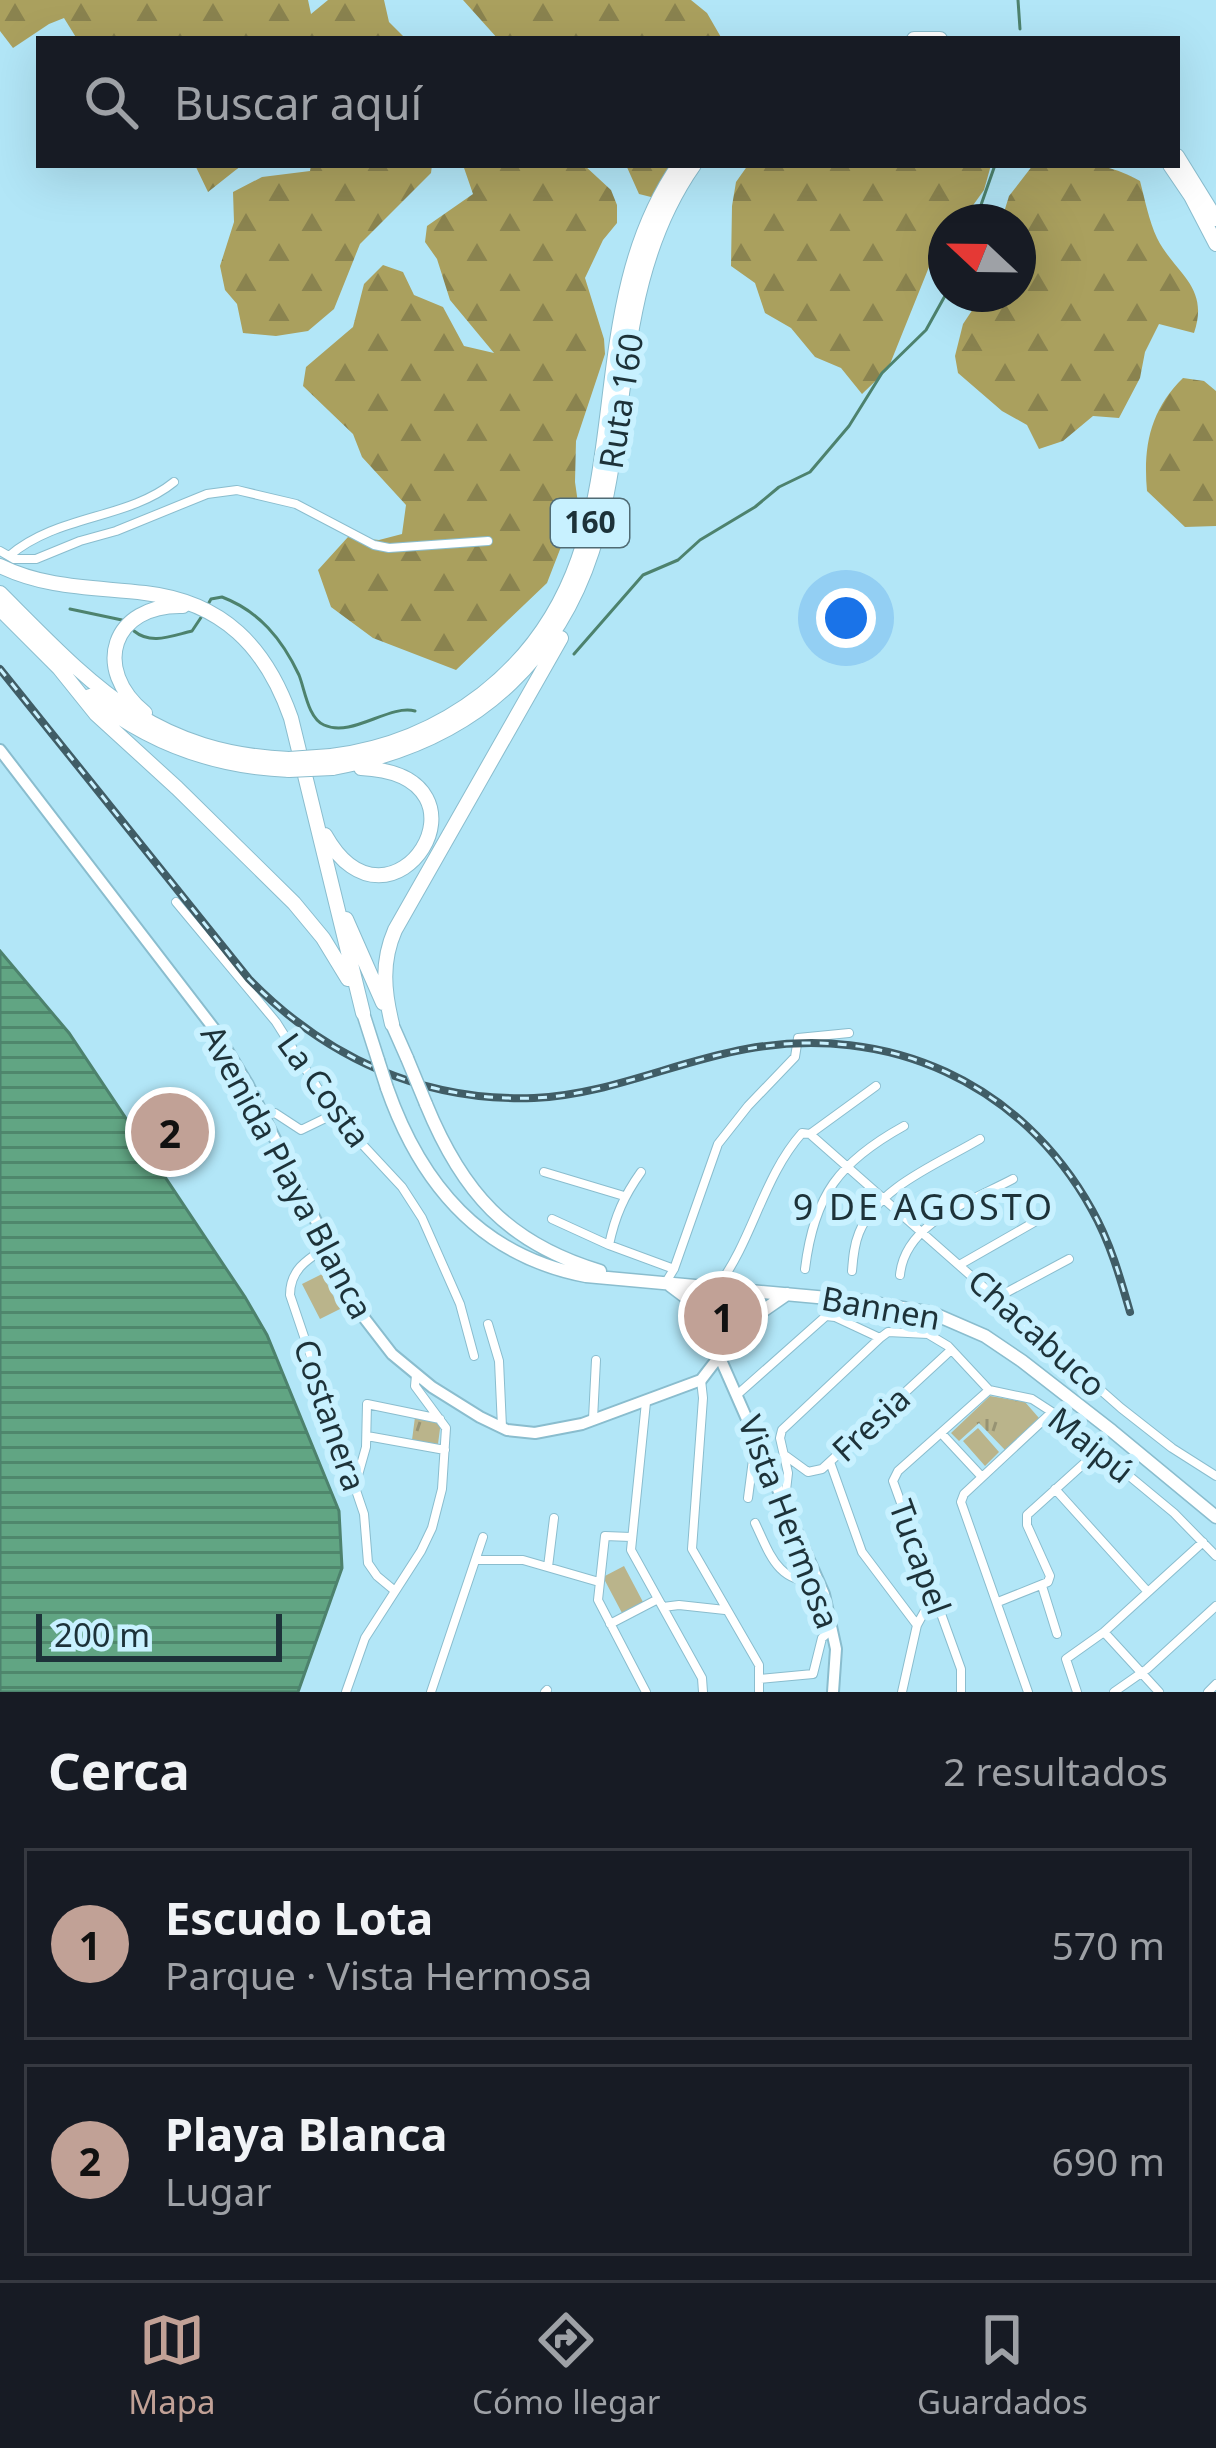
<!DOCTYPE html>
<html lang="es">
<head>
<meta charset="utf-8">
<style>
  body { margin:0; font-family:"Noto Sans",sans-serif; background:#242831; color:#f1f3f6 }
  .compass { position:absolute; left:928px; top:204px; width:108px; height:108px; border-radius:50%; background:#171b24; box-shadow:0 12px 48px #0002; rotate:292deg }
  .scale { position:absolute; left:36px; bottom:30px; width:246px; box-sizing:border-box; padding-left:12px; border:6px solid #1d3239; border-top:0; font-size:33px; line-height:42px; white-space:nowrap; color:#1d3239; -webkit-text-stroke:9px #c8f1ff; paint-order:stroke }
  .you { position:absolute; left:846px; top:618px; width:42px; height:42px; margin:-30px; border:9px solid #fff; border-radius:50%; background:#1a73e8; box-shadow:0 0 0 18px #1a73e833 }
  .badge { display:grid; place-items:center; width:78px; height:78px; border-radius:50%; background:#c1a196; color:#111; font-size:39px; font-weight:700 }
  .pin { position:absolute; translate:-50% -50%; border:6px solid #fff; box-shadow:0 3px 12px #0006 }
  .list { margin:0; padding:0; list-style:none }
  h2 { display:flex; justify-content:space-between; align-items:center; height:156px; margin:0; padding:0 48px; font-size:51px }
  h2 small { font-size:39px; font-weight:400; color:#9ea1a6 }
  .list li { display:grid; grid-template-columns:78px 1fr auto; gap:36px; align-items:center; box-sizing:border-box; height:192px; margin:0 24px 24px; padding:0 24px; border:3px solid #363941; border-radius:0px }
  .list b { display:block; font-size:45px; white-space:nowrap }
  .list p { margin:0; font-size:39px; white-space:nowrap; color:#9ea1a6 }
  .list em { font-size:39px; font-style:normal; color:#9ea1a6 }
  .icon { flex:none; width:66px; height:66px; fill:none; stroke:currentColor; stroke-width:2; stroke-linecap:round; stroke-linejoin:round }
  .map { position:relative; flex:none; width:1216px; height:1692px; overflow:hidden }
  .search { position:absolute; background:#171b24; box-shadow:0 12px 48px #0002; left:36px; right:36px; top:36px; height:132px; display:flex; align-items:center; gap:30px; box-sizing:border-box; padding:0 42px; border-radius:0px; color:#9ea1a6; font-size:45px }
  .sheet { height:588px; background:#171b24 }
  nav { display:flex; justify-content:space-around; align-items:center; box-sizing:border-box; height:168px; border-top:3px solid #363941; background:#171b24; font-size:33px; color:#9ea1a6 }
  nav a { display:grid; justify-items:center; gap:6px }
  nav .on { color:#c1a196 }
  .map>svg:first-child { display:block }
</style>
</head>
<body>
<div class="map">
<svg width="1216" height="1692" viewBox="0 0 1216 1692">
  <defs>
    <pattern id="grass-tufts" width="24" height="20" patternUnits="userSpaceOnUse" patternTransform="scale(3)"><rect width="24" height="20" fill="#bab48b"/><path d="M3 7l-1-3M5 7V3M7 7l1-3M15 17l-1-3M17 17v-4M19 17l1-3" fill="none" stroke="#979373"/></pattern>
    <pattern id="forest-firs" width="22" height="20" patternUnits="userSpaceOnUse" patternTransform="scale(3)"><rect width="22" height="20" fill="#aaa05e"/><path d="M5 1l3.5 6h-7zM16 11l3.5 6h-7z" fill="#8a834f"/></pattern>
    <pattern id="water-rules" width="6" height="5" patternUnits="userSpaceOnUse" patternTransform="scale(3)"><rect width="6" height="5" fill="#61a583"/><path d="M0 2.5h6" fill="none" stroke="#4f876c"/></pattern>
  </defs>
  <rect width="100%" height="100%" fill="#b2e6f7"/>
  <!-- grass -->
  <path fill="url(#grass-tufts)" d="M990,1396L1025,1402L1039,1418L1005,1450L979,1423L959,1441L951,1433Z
    M415,1417L441,1421L438,1444L412,1440Z"/>
  <!-- forest -->
  <path fill="url(#forest-firs)" d="M0,0H308L311,14L328,0H384L389,22L406,39H77L64,18L49,24L13,48L0,31Z
    M463,0H691L707,13L722,39H498Z
    M195,165H242L208,192Z
    M311,165H432L431,173L360,244L334,309L308,331L276,336L243,333L237,304L225,290L220,266L234,222L233,192L262,177L310,171Z
    M463,165H584L611,190L617,205V223L603,240L585,278L604,339L605,354L576,441L575,482L578,503L547,583L456,670L373,638L331,607L318,570L348,537L379,540L402,534L406,505L362,457L353,434L303,386L306,367L353,327L364,284L383,265L403,272L414,295L443,307L464,346L494,353L450,300L437,259L425,242L427,226L473,194Z
    M626,165H671L655,198L639,194Z
    M748,165H991L984,190L961,222H946V242L931,262L888,369L862,394L841,368L815,357L791,328L765,313L755,283L731,266L732,206L736,182Z
    M1033,165C1075,165 1102,159 1140,181C1145,200 1149,221 1157,238C1175,274 1210,286 1194,333L1159,324L1145,352L1140,378L1119,418L1093,416L1063,441L1039,449L1027,425L1002,411L958,373L955,356L963,324L983,294H1018V222H1001L1009,196Z
    M1183,378L1204,381L1216,391V526L1185,527L1147,491C1143,447 1150,410 1183,378Z"/>
  <!-- pitch -->
  <path fill="#bab48b" d="M322,1274L340,1309L320,1319L302,1284Z
    M978,1428L999,1452L985,1466L963,1441Z
    M624,1566L643,1602L622,1613L603,1577Z"/>
  <!-- water -->
  <path fill="url(#water-rules)" stroke="#4d826d" stroke-width="3" d="M0,951L69,1033L245,1297L267,1335L339,1511L342,1568L298,1692H0Z"/>
  <g fill="none" stroke-linecap="round" stroke-linejoin="round">
    <!-- stream -->
    <path stroke="#4d826d" stroke-width="3" d="M1018,0L1020,29
      M975,222L995,165
      M206,608L211,599L222,597C259,611 282,639 299,675C305,690 308,718 324,725C352,738 389,704 415,711
      M70,609L122,620
      M134,631C151,645 171,636 192,631L202,616
      M574,654L643,575L678,560L700,540L755,507L779,487L810,472L849,426L882,373L926,330L946,294"/>
    <!-- street casing -->
    <g stroke="#8abdce" stroke-width="10">
      <path id="street" d="M0,551L14,559H36L80,541L116,531L207,494L237,490L296,504L374,545L389,548L488,541
        M9,556C58,514 127,520 174,482
        M176,902L276,1022L334,1114L402,1187L422,1218L460,1304L474,1356
        M264,1115L275,1113L301,1130L334,1114
        M810,1134L1121,1408L1172,1448L1216,1476
        M544,1172L624,1196
        M552,1219L609,1245L674,1269
        M609,1245C615,1216 624,1196 641,1172
        M328,1246C308,1259 290,1269 290,1295L364,1514L368,1563L377,1576L395,1591
        M961,1264L1038,1220
        M805,1269C814,1195 839,1162 904,1126
        M852,1271C853,1258 854,1245 859,1233C877,1187 940,1163 980,1139
        M900,1275C905,1222 972,1201 1013,1179
        M666,1282L674,1269L718,1144L748,1106L795,1057L798,1038L849,1033
        M718,1286C753,1239 763,1177 802,1133L810,1134L876,1086
        M998,1297L1069,1259
        M488,1324L499,1361L502,1427
        M701,1380L703,1398L692,1549L759,1665V1692
        M738,1394L826,1316L835,1317L880,1338L888,1332L928,1334L948,1346L989,1390L1032,1399L1052,1412L1174,1513L1216,1556
        M646,1402L631,1550L702,1678L703,1692
        M593,1419L596,1360
        M941,1433L982,1477
        M367,1436L445,1450
        M786,1456L808,1472L822,1469L951,1350
        M830,1462L862,1552L917,1625
        M355,1486L366,1447L367,1404L440,1419
        M1055,1489L1148,1592
        M748,1498L754,1452L758,1443
        M785,1499L788,1473L780,1438L782,1430L880,1338
        M755,1523C770,1554 777,1583 818,1582
        M631,1537L605,1536L598,1600L646,1692
        M477,1560H523L599,1582
        M548,1567L554,1518
        M1042,1586L1057,1634
        M998,1602L1048,1582L1050,1576L1027,1525V1515L1099,1450
        M663,1607L679,1605L725,1610
        M610,1624L658,1599
        M1104,1632L1159,1692
        M760,1679L813,1674L822,1638L832,1629
        M346,1692L365,1638L421,1551L432,1528L442,1489L446,1428L415,1386L416,1375
        M431,1692L483,1537
        M545,1692L547,1690
        M902,1692L917,1625L933,1596
        M961,1692V1669L893,1481L898,1471L989,1390
        M1028,1692L961,1502L964,1494L1052,1412
        M1077,1692L1066,1659L1104,1632L1203,1542
        M1114,1692L1147,1669L1216,1606
        M1208,1692L1216,1684"/>
    </g>
    <!-- secondary casing -->
    <g stroke="#8abdce" stroke-width="14">
      <path id="secondary" d="M0,750L215,1030L247,1083L365,1319L392,1354L432,1387L480,1417L507,1430L535,1433L582,1424L701,1380L744,1324L748,1303L746,1289
        M746,1315L737,1302L717,1299L705,1306L702,1317L824,1594L836,1649L833,1692"/>
    </g>
    <!-- primary casing -->
    <g stroke="#8abdce" stroke-width="15">
      <path id="primary" d="M363,1013L378,1060
        M392,1024L407,1058
        M387,1088C421,1185 481,1256 586,1276L861,1301L932,1313L985,1336L1022,1361L1112,1431L1216,1517
        M426,1104C462,1192 507,1243 600,1271
        M667,1283L687,1298L702,1317
        M744,1324L787,1294"/>
    </g>
    <!-- highway casing -->
    <g stroke="#8abdce" stroke-width="16">
      <path id="highway" d="M914,39H940
        M1177,156L1216,219
        M1170,165L1191,196L1216,244
        M0,566C47,589 95,587 145,593C223,602 266,647 291,718L363,1013
        M0,593C91,684 151,753 289,759
        M0,609L60,669
        M55,663L96,714L177,788L294,903L323,938L348,979
        M90,696C148,743 214,767 289,770
        M145,713C91,669 112,604 183,606
        M331,756C386,749 438,728 482,694C660,556 564,331 679,165
        M332,768C400,756 461,731 511,683C663,538 581,326 694,165
        M325,835C391,953 507,775 361,768
        M346,919L383,1003
        M392,1024C384,991 381,962 395,930L561,638"/>
    </g>
    <!-- street -->
    <use href="#street" stroke="#fff" stroke-width="8"/>
    <!-- secondary -->
    <use href="#secondary" stroke="#fff" stroke-width="10"/>
    <!-- primary -->
    <use href="#primary" stroke="#fff" stroke-width="12"/>
    <!-- highway -->
    <use href="#highway" stroke="#fff" stroke-width="14"/>
    <!-- rail casing -->
    <g stroke="#405d66" stroke-width="8">
      <path id="rail" d="M0,669L249,979C326,1058 423,1102 534,1098C607,1095 674,1062 746,1049C888,1023 1021,1082 1092,1210C1110,1242 1120,1277 1130,1312"/>
    </g>
    <!-- rail -->
    <use href="#rail" stroke="#c8f1ff" stroke-width="3" stroke-dasharray="9" stroke-linecap="butt"/>
    <!-- primary-bridge casing -->
    <g stroke="#8abdce" stroke-width="15" stroke-linecap="butt">
      <path id="primary-bridge" d="M407,1058L426,1104
        M378,1060L387,1088"/>
    </g>
    <!-- highway-bridge casing -->
    <g stroke="#8abdce" stroke-width="16" stroke-linecap="butt">
      <path id="highway-bridge" d="M289,759L331,756
        M289,770L332,768"/>
    </g>
    <!-- primary-bridge -->
    <use href="#primary-bridge" stroke="#fff" stroke-width="12"/>
    <!-- highway-bridge -->
    <use href="#highway-bridge" stroke="#fff" stroke-width="14"/>
  </g>
  <g text-anchor="middle" stroke-width="12" stroke-linejoin="round" paint-order="stroke">
    <!-- shield labels -->
    <rect fill="#c8f1ff" stroke="#506b74" stroke-width="3" x="551" y="499" width="78" height="48" rx="9"/>
    <g font-size="30" font-weight="bold" fill="#1d3239">
      <text x="590" y="533">160</text>
    </g>
    <!-- street labels -->
    <g font-size="33" fill="#1d3239" stroke="#c8f1ff">
      <text transform="translate(621 401) rotate(-81)" y="12">Ruta 160</text>
      <text transform="translate(324 1090) rotate(54)" y="12">La Costa</text>
      <text transform="translate(287 1172) rotate(62)" y="12">Avenida Playa Blanca</text>
      <text transform="translate(881 1308) rotate(10)" y="12">Bannen</text>
      <text transform="translate(1037 1333) rotate(42)" y="12">Chacabuco</text>
      <text transform="translate(330 1415) rotate(71)" y="12">Costanera</text>
      <text transform="translate(871 1424) rotate(-43)" y="12">Fresia</text>
      <text transform="translate(1091 1445) rotate(39)" y="12">Maipú</text>
      <text transform="translate(789 1522) rotate(69)" y="12">Vista Hermosa</text>
      <text transform="translate(920 1557) rotate(70)" y="12">Tucapel</text>
    </g>
    <!-- neighbourhood labels -->
    <g font-size="36" letter-spacing="3" fill="#1d3239" stroke="#c8f1ff">
      <text x="924" y="1220">9 DE AGOSTO</text>
    </g>
  </g>
</svg>
<svg class="compass" viewBox="-18 -18 36 36"><path d="M0-13l5 13h-10z" fill="#e53935"/><path d="M0 13l5-13h-10z" fill="#9ea1a6"/></svg>
<div class="scale">200 m</div>
<div class="you"></div>
<div class="pin badge" style="left:723px;top:1316px">1</div>
<div class="pin badge" style="left:170px;top:1132px">2</div>
<div class="search"><svg class="icon" aria-label="search" viewBox="0 0 24 24"><circle cx="10" cy="10" r="6"/><path d="M15 15l6 6"/></svg>Buscar aquí</div>
</div>
<section class="sheet">
<h2>Cerca<small>2 resultados</small></h2>
<ul class="list">
<li><span class="badge">1</span><div><b>Escudo Lota</b><p>Parque · Vista Hermosa</p></div><em>570 m</em></li>
<li><span class="badge">2</span><div><b>Playa Blanca</b><p>Lugar</p></div><em>690 m</em></li>
</ul>
</section>
<nav>
<a class="on"><svg class="icon" aria-label="map" viewBox="0 0 24 24"><path d="M3 6l6-2 6 2 6-2v14l-6 2-6-2-6 2zM9 4v14M15 6v14"/></svg>Mapa</a>
<a><svg class="icon" aria-label="directions" viewBox="0 0 24 24"><path d="M12 3l9 9-9 9-9-9zM9 14v-3h6M13 9l2 2-2 2"/></svg>Cómo llegar</a>
<a><svg class="icon" aria-label="saved" viewBox="0 0 24 24"><path d="M7 4h10v16l-5-4-5 4z"/></svg>Guardados</a>
</nav>
</body>
</html>
